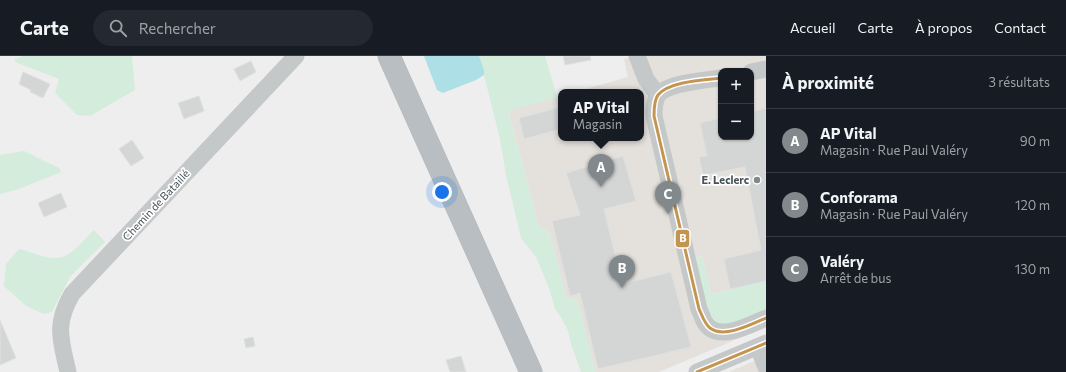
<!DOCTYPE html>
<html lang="fr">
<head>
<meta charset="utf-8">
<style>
  body { margin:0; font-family:Commissioner,sans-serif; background:#242831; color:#f1f3f6 }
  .controls { position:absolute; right:12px; top:12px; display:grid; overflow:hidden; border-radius:8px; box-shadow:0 1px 3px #0004 }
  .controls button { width:36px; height:36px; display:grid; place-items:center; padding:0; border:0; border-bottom:1px solid #363941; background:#171b24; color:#f1f3f6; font:20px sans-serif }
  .you { position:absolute; left:442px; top:136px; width:14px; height:14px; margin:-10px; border:3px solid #fff; border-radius:50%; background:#1a73e8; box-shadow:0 0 0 6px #1a73e833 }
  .badge { display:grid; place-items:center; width:26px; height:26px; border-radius:50%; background:#81898c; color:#fff; font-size:13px; font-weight:700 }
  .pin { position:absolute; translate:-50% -33px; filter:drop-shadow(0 1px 2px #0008) }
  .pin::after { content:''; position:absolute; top:21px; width:14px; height:12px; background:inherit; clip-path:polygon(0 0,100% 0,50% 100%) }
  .popup { position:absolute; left:558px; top:33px; width:86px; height:52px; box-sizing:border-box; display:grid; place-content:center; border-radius:8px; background:#171b24; filter:drop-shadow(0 1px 3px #0005); font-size:13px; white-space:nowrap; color:#9ea1a6 }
  .popup b { font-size:15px; color:#f1f3f6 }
  .popup::after { content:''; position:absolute; left:50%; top:100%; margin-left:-8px; border:8px solid transparent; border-top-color:#171b24 }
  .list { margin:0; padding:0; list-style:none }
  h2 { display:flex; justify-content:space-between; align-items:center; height:52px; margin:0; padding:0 16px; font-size:17px }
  h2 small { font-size:13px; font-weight:400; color:#9ea1a6 }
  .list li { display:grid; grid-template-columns:26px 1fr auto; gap:12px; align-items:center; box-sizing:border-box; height:64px; padding:0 16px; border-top:1px solid #363941 }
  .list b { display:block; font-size:15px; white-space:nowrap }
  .list p { margin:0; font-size:13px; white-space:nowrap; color:#9ea1a6 }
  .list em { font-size:13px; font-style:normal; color:#9ea1a6 }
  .icon { flex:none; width:22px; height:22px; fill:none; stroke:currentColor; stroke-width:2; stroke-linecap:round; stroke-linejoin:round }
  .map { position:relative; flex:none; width:766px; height:316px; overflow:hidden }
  header { display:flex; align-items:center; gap:24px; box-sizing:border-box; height:56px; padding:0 20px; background:#171b24; border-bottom:1px solid #363941 }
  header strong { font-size:19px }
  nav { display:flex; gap:22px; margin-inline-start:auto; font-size:14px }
  .search { width:280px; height:36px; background:#242831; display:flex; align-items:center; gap:10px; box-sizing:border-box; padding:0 14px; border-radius:22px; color:#9ea1a6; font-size:15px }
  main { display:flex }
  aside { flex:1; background:#171b24 }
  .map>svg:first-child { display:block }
</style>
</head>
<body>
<header>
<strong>Carte</strong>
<div class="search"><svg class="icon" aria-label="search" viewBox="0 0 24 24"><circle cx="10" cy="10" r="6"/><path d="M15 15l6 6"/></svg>Rechercher</div>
<nav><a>Accueil</a><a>Carte</a><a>À propos</a><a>Contact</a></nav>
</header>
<main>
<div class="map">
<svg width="766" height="316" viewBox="0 0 766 316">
  <rect width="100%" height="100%" fill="#eee"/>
  <!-- commercial -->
  <path fill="#e4e0db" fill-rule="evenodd" d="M636,0H766V225L711,238L702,200L694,202L706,255L766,271L659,316H595L577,242L567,244L549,175L539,171L508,54L561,40V82H641V36H575L628,21L624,3ZM721,15H751V81H721Z
    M766,300V316H729Z"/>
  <!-- green -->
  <path fill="#d4ecdb" d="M23,0H132L135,34L90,60L77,59L55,37L59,23L15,6V3Z
    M479,0H545L557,41L508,55L539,171L549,175L567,244L577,242L595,316H581L571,288L568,275L561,261L555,253L549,232L536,201L521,182L506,119L500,83L484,19V14Z
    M24,95L59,112L61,116L19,133L0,138V99Z
    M94,174L105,186L70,221L52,256L44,258L26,250L4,230L6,208L19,193C29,195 44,202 53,202C70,204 83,184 94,174Z
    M702,200L711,238L766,225V255L731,269H720L709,261L694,202Z"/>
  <!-- water -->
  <path fill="#ace0e6" d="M424,0H479L484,14V19L476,24L443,37L437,34Z"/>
  <!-- building -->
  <path fill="#d4d6d6" stroke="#dfe0e1" d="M563,0H590L591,4L565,9Z
    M251,5L256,16L240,25L234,13Z
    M23,16L50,28L43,42L30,36L31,34L19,28Z
    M199,40L204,55L184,63L178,47Z
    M561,51V73L524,83L519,62Z
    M766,52V225L730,233L724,203L761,194L745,111L703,119L699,101L707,100L700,67L721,62V81H751V56Z
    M132,84L144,102L131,110L119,93Z
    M623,100L636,145L604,153L622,228L671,216L691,291L598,313L580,237L570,240L552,165L580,159L566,117Z
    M61,137L67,151L44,161L38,147Z
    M0,264L16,302L0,309Z
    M253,281L255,290L246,292L244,283Z
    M461,300L466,316H450L446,304Z"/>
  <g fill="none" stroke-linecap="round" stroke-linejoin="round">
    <!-- highway casing -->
    <g stroke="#b3b9bc" stroke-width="23">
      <path id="highway" d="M389,0L531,316"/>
    </g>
    <!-- minor -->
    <path stroke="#c5c8c9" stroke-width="17" d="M637,0L646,23L658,39
      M751,16L766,13
      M721,22C706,24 667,27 658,39C654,45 654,52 654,60L699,253C701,257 702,261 704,265C716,288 749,269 766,262
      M758,291L766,311
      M68,316C61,284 54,269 72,238L296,0
      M697,316L766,287"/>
    <!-- highway -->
    <use href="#highway" stroke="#b8bec1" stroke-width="22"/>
    <!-- bus-1 casing -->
    <g stroke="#fff" stroke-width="6">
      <path id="bus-1" d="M721,22C705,24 669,25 658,39C654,44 654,53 654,60L699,253C702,259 704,267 710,272C724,283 752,268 766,262
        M697,316L766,287"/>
    </g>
    <!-- bus-1 -->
    <use href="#bus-1" stroke="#c49550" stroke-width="3"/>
  </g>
  <!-- markers -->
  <circle fill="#81898c" stroke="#fff" stroke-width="1.5" cx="757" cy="124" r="4"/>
  <g text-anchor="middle" stroke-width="3.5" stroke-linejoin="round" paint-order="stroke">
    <!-- poi labels -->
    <g font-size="11" font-weight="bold" fill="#475258" stroke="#fff" text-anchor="end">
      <text x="749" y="128">E. Leclerc</text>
    </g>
    <!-- street labels -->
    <g font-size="11" fill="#475258" stroke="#fff">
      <text transform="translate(156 149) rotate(-47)" y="4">Chemin de Bataillé</text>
    </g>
  </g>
  <rect stroke="#fff" stroke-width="1.5" x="675" y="173" width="15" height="19" rx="4" fill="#c49550"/>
  <g font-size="11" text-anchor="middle" font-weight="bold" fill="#fff">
    <text x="683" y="186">B</text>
  </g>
</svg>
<div class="controls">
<button>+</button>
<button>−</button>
</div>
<div class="you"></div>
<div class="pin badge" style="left:601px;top:131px">A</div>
<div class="popup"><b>AP Vital</b>Magasin</div>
<div class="pin badge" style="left:622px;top:232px">B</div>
<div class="pin badge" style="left:668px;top:158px">C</div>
</div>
<aside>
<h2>À proximité<small>3 résultats</small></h2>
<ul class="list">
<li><span class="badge">A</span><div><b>AP Vital</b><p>Magasin · Rue Paul Valéry</p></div><em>90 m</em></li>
<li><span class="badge">B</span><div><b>Conforama</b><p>Magasin · Rue Paul Valéry</p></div><em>120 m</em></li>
<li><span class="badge">C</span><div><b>Valéry</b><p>Arrêt de bus</p></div><em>130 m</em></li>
</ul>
</aside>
</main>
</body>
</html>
